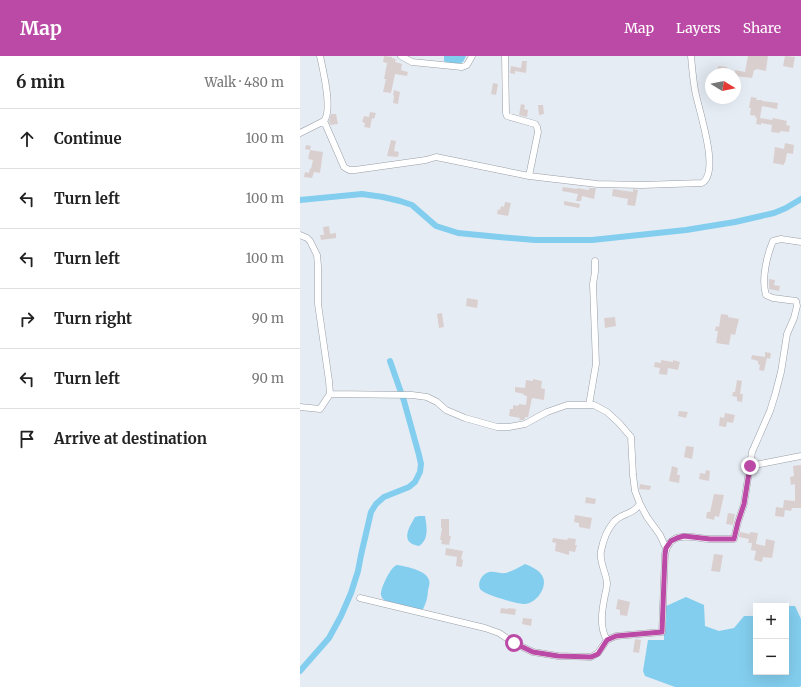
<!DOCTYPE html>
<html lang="en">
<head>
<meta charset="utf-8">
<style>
  body { margin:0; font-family:Merriweather,serif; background:#f6f6f6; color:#222 }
  .controls { position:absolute; right:12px; bottom:12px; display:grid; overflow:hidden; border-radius:0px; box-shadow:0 4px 16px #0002 }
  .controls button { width:36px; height:36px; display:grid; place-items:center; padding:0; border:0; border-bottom:1px solid #e0e0e0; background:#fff; color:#222; font:20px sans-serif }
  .compass { position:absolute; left:405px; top:12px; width:36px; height:36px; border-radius:50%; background:#fff; box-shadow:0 4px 16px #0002; rotate:100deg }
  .stop { position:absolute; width:12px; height:12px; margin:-9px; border:3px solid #bb4aa6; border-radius:50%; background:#fff }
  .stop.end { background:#bb4aa6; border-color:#fff; box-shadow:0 1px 4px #0008 }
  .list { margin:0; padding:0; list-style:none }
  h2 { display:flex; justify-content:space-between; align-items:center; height:52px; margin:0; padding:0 16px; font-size:17px }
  h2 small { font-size:13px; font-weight:400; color:#767676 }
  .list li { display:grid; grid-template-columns:26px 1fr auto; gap:12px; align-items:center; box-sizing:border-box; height:60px; padding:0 16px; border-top:1px solid #e0e0e0 }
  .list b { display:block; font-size:15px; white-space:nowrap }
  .list em { font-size:13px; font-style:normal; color:#767676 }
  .icon { flex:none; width:22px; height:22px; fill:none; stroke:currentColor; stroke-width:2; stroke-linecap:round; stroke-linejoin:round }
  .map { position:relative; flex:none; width:501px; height:631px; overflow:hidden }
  header { display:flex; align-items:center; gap:24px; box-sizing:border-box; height:56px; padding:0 20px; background:#bb4aa6; color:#fff }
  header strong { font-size:19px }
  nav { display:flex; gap:22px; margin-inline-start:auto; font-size:14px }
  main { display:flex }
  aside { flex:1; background:#fff }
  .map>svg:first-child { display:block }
</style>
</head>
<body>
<header>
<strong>Map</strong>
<nav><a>Map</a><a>Layers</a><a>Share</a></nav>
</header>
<main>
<aside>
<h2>6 min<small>Walk · 480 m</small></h2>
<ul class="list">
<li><svg class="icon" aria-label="ahead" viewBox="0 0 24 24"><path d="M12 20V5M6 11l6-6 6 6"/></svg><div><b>Continue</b></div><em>100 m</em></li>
<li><svg class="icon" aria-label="left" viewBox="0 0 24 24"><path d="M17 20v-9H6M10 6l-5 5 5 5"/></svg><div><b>Turn left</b></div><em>100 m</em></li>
<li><svg class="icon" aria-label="left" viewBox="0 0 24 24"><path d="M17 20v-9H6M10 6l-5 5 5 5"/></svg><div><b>Turn left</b></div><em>100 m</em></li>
<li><svg class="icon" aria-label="right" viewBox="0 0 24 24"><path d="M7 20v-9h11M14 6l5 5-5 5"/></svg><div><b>Turn right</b></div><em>90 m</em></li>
<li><svg class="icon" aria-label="left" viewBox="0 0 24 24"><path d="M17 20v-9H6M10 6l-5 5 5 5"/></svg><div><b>Turn left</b></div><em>90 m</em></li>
<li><svg class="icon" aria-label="arrive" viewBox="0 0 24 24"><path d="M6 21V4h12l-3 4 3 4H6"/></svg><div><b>Arrive at destination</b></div></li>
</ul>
</aside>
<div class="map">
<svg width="501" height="631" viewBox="0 0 501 631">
  <rect width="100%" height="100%" fill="#e6ecf4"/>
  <!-- water -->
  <path fill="#83ceee" d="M144,0H166L163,6C158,9 149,8 144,5Z
    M119,460H125C127,471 129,484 119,490C100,487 108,473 115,461Z
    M225,508C233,511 244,516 244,526C244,536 235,547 225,548C217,548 186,539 181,534C177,530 180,521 185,518C191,513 199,518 206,517C213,515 219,511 225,508Z
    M98,509C107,511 126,514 129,524C130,527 129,531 128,534C128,541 126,547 123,553L120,554L87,546C84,544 82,543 81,539C80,533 90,513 95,510C96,509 97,509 98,509Z
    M386,541L404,549L405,570L419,575L434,572L444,560H456V616H486V550H495L501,563V630L499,631H375L345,620L343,615L348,584H364V551Z"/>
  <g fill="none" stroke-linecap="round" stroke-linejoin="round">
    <!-- canal -->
    <path stroke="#83ceee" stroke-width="6" d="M0,144L62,138L83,141L100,145L112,149L136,170L158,177L199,181L235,184H292L386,174L435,166L474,157L486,152L501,143
      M0,615L29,582L41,560L51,537L58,515L61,499L71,456L76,448L84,441L109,431L115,426L120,416L121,408L119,399L104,345L90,305"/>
  </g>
  <!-- building -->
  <path fill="#dacfcf" d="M84,0L92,1V2L96,3L95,6L102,8L101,14L108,16L107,20L95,18L91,37L83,36L86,23H84L87,7L83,6Z
    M448,0H468L466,15L456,13V14H454L452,22L435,20V14L445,16Z
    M485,0L495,1L493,12L483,10Z
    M222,5H227L226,17L215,15V18L210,17L211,10L221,12Z
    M418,10L427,11L426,17L417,15Z
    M193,27L198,28L196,39L191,38Z
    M94,34L100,36L98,48L93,47L94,40L93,39Z
    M451,41L457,42L456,44H462V45L478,47L477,53L462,50L460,62L472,64L473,62L487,65L486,69L490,70L489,76L480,75V77L471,76L472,69L461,67V69L456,68L457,62H455L456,60L450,59L451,52H449Z
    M221,48L225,49L224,53L228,54L227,61L219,59Z
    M238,49H243L244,58L239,59Z
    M70,56L76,57L74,63L72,62L70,72L64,71L65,67L62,66L64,60L69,61Z
    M31,58H36L38,68L30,69L29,65Z
    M91,84L96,85L94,95L99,96L98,101L87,100Z
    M485,87L494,89L493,98L487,97L485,107H484V109L473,107L475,91L484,93Z
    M6,89L11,90L10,94L23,96L20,117L14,116L12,122L4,121L5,116L9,117L10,112L11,113L13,104L8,103L10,94L5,93Z
    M263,131L277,133V132L289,134V132H296L294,143L282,140L281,145H276L278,138L262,135Z
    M313,133L333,136V133L338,134L335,150L327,149L328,143L312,140Z
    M264,145L280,148L279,152L264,149Z
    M205,146L211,147L208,160L197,158L198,153L200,154L201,150L204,151Z
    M29,170L30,178L36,177V182L21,184L20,179H24L23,171Z
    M469,223L475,224L474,229L480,230L479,235L469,233Z
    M167,242L178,244L177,252L166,250Z
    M142,257L144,271L139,272L137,258Z
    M421,258L428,259V261L439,263L435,279L431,278L429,289L416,287L418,275H415L416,270L419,271Z
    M315,261L316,270L305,272L304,262Z
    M465,296L471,297L470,303L467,302L464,315L459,314L460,309L458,308V305L451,303L452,299L465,301Z
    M361,304L373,306V304L380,306L378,314L368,312L367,319L359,318L360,312L354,311L355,306L361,307Z
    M233,323L242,325L241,332L245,333L244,344L232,342L228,361H225V363L223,364H219L220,362L209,360L210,353H213V349L218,350L219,348L226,349L227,340L223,339L224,338L215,336V331L225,332L226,324L233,325Z
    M437,324L442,325L440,338H443L442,346L437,345V341L432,340L433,336H435Z
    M379,355L388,356L386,362L378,360Z
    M425,357L435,359L433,367L427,366L426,371L419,370L420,361L424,362Z
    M386,390L394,391L392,403L384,401Z
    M501,409V452H492L491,455L485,454L484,461L475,460L476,451L483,452L484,444L495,445V428L491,429L490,421L494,420L493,410Z
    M372,410L378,412L377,419H380L379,427L369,425Z
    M406,414L410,415L409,425L399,423L400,417L405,418Z
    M340,428L351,430L350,434L339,433Z
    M414,438L424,439L419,461L415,460L414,464L406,462L407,456H410Z
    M286,441L296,443L295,448L285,447Z
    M428,457L435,458L433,469L426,468Z
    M275,459L292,462L290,473L279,471V467L274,466Z
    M141,463H149V480H151L149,489L141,488L142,484H140L142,472H141Z
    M440,476L450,478V476L458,477L456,488L465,490L466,483L475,485L472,502L463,501L462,506L454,504L456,495L451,494L452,487H448L449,483L439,481Z
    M253,482L267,484L268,482L276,483L275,489H277L275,496L269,495V499L255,495L256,487L252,486Z
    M146,492L163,495L161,503L163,504L162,511L156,510L157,501L145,499Z
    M414,498L423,499L420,516L411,515Z
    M318,543L330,546L327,560L320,559V554L316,553Z
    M201,552L208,553V552L216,553L215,559L200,557Z
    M223,562L232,563L231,570L222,568Z
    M335,583L341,584L339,597L333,596Z"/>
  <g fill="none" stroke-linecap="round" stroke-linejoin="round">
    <!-- street casing -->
    <g stroke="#999ea6" stroke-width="7">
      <path id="street" d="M101,0L112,6L162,11L167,9L172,0
        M205,0L206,57L207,60L235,68L237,71L238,76L229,120
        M24,65L44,111L49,114H55L126,104L136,101L229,120L297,128L342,129L402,127C421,116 398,53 395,34C393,23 392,11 391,0
        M0,77L24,65C33,54 23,14 20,0
        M0,179L7,182L10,185L17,199L18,210V248L29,325L30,338L20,353L0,351
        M30,338L112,339L127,341L137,346L146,354L165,362L197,371H209L225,368L247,356L267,349H294L307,356L319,367L331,381L333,419L335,435L340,448L347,461L360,479L366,492
        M289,349L296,308L293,228L295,216V205
        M450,410L501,400
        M60,542L185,572L199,577L214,587L233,596L258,600L291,601L298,597L307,584L316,580L362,576L365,498C370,474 390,481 409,483C417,483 426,483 434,483L438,466L444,448L452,396L470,355L475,339L481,316L487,278L494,262L497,250L496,245L473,242L466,239C461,224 467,199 473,185L481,183L501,186
        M307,584C299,571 302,554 305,539C306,535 307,531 307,527C306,516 299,506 301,495C303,485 307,474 313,467C319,459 327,459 334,454C336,453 338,450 340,448"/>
    </g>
    <!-- street -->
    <use href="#street" stroke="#fff" stroke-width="6"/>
  </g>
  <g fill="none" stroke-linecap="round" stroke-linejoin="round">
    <!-- route -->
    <path stroke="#bb4aa6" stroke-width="5" d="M214,587L233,596L258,600L291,601L298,598L307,584L316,580L362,576L365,498L366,492L371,485L377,482L384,480L410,483H434L438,466L444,448L450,410"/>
  </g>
</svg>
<div class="controls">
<button>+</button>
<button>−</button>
</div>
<svg class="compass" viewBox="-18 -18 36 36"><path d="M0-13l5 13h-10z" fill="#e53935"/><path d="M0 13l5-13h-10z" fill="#767676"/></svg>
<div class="stop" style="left:214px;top:587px"></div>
<div class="stop end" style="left:450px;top:410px"></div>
</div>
</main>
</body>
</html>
